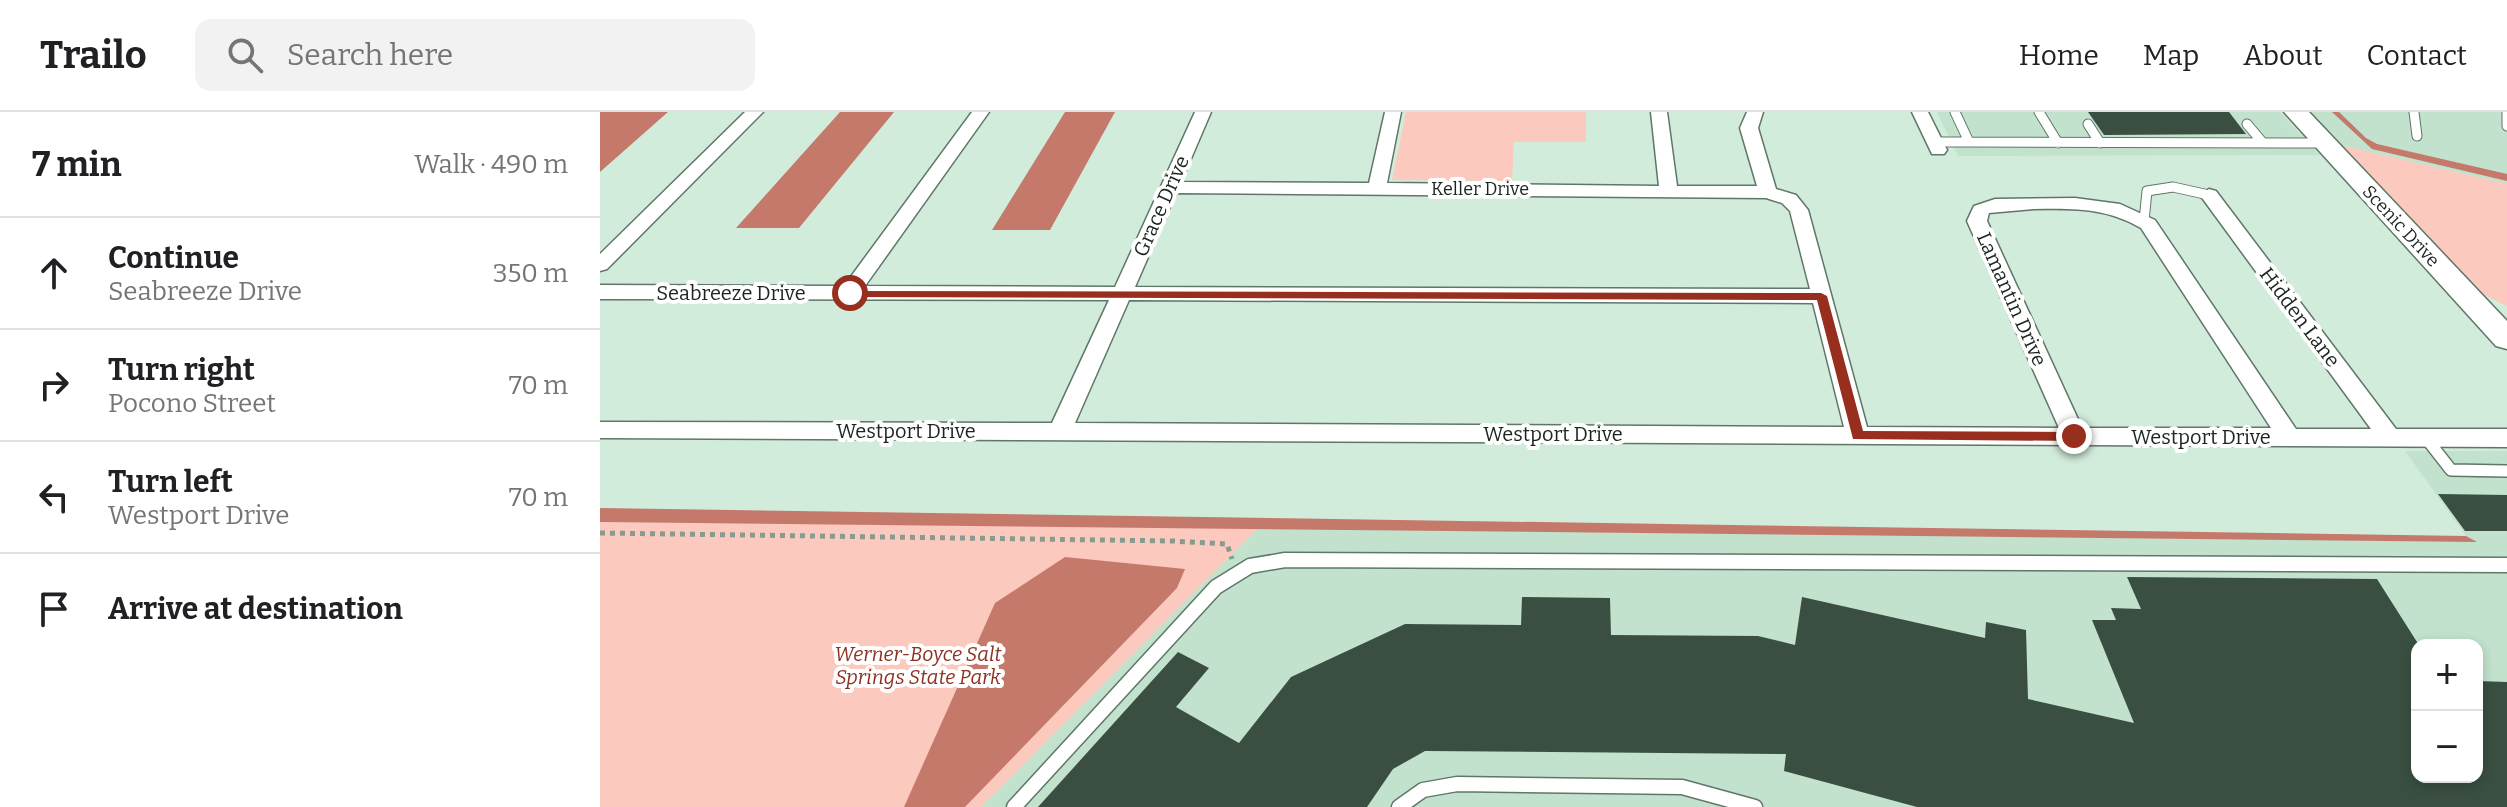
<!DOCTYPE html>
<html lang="en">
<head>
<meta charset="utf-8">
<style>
  body { margin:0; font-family:Bitter,serif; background:#f2f2f2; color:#202124 }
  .controls { position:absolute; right:24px; bottom:24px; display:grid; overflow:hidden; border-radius:16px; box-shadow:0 4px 12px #0003 }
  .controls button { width:72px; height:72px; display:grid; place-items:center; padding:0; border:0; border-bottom:2px solid #e0e0e0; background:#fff; color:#202124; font:40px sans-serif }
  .stop { position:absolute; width:24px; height:24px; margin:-18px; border:6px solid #982e1e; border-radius:50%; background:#fff }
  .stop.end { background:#982e1e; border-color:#fff; box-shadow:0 2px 8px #0008 }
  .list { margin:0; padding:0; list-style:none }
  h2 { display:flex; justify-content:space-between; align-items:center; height:104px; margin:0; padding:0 32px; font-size:34px }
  h2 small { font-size:26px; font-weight:400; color:#757577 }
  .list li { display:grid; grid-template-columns:52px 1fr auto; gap:24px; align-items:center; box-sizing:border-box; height:112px; padding:0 32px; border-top:2px solid #e0e0e0 }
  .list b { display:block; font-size:30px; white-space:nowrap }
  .list p { margin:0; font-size:26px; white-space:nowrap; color:#757577 }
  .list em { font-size:26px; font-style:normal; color:#757577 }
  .icon { flex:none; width:44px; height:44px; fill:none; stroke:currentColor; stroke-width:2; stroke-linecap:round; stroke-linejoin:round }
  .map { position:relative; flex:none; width:1907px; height:695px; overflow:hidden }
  header { display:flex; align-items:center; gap:48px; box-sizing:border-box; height:112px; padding:0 40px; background:#fff; border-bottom:2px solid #e0e0e0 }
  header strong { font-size:38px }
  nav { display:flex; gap:44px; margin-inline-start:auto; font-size:28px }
  .search { width:560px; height:72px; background:#f2f2f2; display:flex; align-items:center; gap:20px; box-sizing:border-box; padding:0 28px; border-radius:16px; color:#757577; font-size:30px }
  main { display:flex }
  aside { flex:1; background:#fff }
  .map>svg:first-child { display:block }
</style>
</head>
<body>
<header>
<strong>Trailo</strong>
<div class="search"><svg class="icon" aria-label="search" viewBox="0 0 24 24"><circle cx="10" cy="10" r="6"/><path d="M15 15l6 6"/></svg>Search here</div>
<nav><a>Home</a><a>Map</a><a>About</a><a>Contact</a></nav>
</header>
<main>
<aside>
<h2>7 min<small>Walk · 490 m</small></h2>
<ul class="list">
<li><svg class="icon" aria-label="ahead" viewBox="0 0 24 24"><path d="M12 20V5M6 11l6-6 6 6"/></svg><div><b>Continue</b><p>Seabreeze Drive</p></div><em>350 m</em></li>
<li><svg class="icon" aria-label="right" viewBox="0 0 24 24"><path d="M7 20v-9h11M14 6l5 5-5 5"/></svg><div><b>Turn right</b><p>Pocono Street</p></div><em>70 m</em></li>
<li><svg class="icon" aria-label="left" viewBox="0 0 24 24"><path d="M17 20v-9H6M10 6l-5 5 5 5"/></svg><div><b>Turn left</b><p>Westport Drive</p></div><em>70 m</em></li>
<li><svg class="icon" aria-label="arrive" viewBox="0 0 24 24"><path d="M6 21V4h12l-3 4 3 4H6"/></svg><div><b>Arrive at destination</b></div></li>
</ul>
</aside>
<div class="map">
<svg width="1907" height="695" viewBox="0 0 1907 695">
  <rect width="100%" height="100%" fill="#d2ecdb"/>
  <!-- built -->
  <path fill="#c2e2cd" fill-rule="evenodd" d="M1337,0H1680L1720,43L1358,44Z
    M1708,0H1907V72L1740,33Z
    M1805,339H1907V695H381L659,415L1874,430L1866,424ZM1817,533H1877V665H1817Z"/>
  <!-- green -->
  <path fill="#fcc9be" d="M806,0H986V30H914L912,69L792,68Z
    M1740,33L1907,72V194L1878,180Z
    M0,410L659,415L381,695H0Z"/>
  <!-- water -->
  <path fill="#c4796b" d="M0,0H68L0,60Z
    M240,0H294L199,116H136Z
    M465,0H515L450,118H392Z
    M1732,0H1739L1766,26L1777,32L1907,62V69L1772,37Z
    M0,396L1866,424L1877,430L0,410Z
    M465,445L585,457L577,476L365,695H304L395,491Z"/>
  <!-- building -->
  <path fill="#3a4f42" d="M1629,0L1646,22L1504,23L1488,0Z
    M1838,382L1907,383V419H1865Z
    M1527,465L1777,467L1817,530V665H1877V569L1907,570V695H1317L1184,659L1186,642L825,639L793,657L767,695H438L578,540L609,556L576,595L639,631L691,565L805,512L921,513L922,485L1010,486L1011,523L1158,524L1195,533L1202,485L1385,526L1386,510L1426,518L1428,587L1534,611L1492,508H1516L1511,496L1541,497Z"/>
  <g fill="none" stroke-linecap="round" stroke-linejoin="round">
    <!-- lane-far2 casing -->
    <g stroke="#5f7668" stroke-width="11">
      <path id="lane-far2" d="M1355,0L1369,30L1724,31
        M1439,0L1458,31
        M1814,0L1817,24
        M1907,0V14
        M1488,12L1500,31
        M1647,12L1663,31
        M1334,30H1369
        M1544,109L1547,79L1573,75L1609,83"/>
    </g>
    <!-- lane-far1 casing -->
    <g stroke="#5f7668" stroke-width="14">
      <path id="lane-far1" d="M1826,326L1851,358L1907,359"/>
    </g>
    <!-- lane casing -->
    <g stroke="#5f7668" stroke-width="17">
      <path id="lane" d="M414,695L616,475L650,454L685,448L1907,453
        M799,695L823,678L857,672L1082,675L1155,695"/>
    </g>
    <!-- street casing -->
    <g stroke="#5f7668" stroke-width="3">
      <path id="street" d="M145,0H163L7,157L0,159V142Z
        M372,0H389L265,174L515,175L595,0H611L581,70L769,71L785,0H801L787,71L1059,74L1051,0H1067L1077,74H1157L1140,16L1147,0H1163L1158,16L1176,77L1196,83L1208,98L1267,315L1459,316L1367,109L1374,94L1395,87L1475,86L1520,92L1555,108L1696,317H1771L1600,83L1609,77L1616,79L1796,317H1907V335L0,326V310L452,311L509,188L0,187V173L244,174ZM576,81L1166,86L1182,91L1190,99L1210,177L535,175ZM1434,97C1473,96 1507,96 1541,116L1671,316H1482L1387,109L1389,101ZM529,188L1213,191L1244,315L475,311Z
        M1312,0H1328L1347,38L1344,42H1332Z"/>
    </g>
    <!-- secondary casing -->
    <g stroke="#5f7668" stroke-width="3">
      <path id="secondary" d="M1684,0H1709L1907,209V237L1896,234Z"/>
    </g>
    <!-- path -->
    <path stroke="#889b8f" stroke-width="5" stroke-dasharray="5 5" stroke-linecap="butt" d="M0,421L573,429L627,432L632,447"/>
    <!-- lane-far2 -->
    <use href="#lane-far2" stroke="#fff" stroke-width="9"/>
    <!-- lane-far1 -->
    <use href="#lane-far1" stroke="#fff" stroke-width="11"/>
    <!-- lane -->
    <use href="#lane" stroke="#fff" stroke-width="14"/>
    <!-- street -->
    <use href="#street" fill="#fff" fill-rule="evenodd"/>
    <!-- secondary -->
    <use href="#secondary" fill="#fff" fill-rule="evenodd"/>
  </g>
  <!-- route -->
  <path fill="#982e1e" d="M246,179L1221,181L1227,184L1263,319L1474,320L1481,324L1474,329L1253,327L1217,188L250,185Z"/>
  <g text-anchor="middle" stroke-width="8" stroke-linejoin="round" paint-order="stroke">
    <!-- far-street labels -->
    <g font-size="18" fill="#1b251f" stroke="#fff">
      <text x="880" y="83">Keller Drive</text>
      <text transform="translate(1801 114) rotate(47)" y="6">Scenic Drive</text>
    </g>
    <!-- street labels -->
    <g font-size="20" fill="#1b251f" stroke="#fff">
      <text transform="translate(561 94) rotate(-66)" y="7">Grace Drive</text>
      <text x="131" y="188">Seabreeze Drive</text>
      <text transform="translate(1412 187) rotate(66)" y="7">Lamantin Drive</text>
      <text transform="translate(1700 205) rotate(53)" y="7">Hidden Lane</text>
      <text x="306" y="326">Westport Drive</text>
      <text x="953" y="329">Westport Drive</text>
      <text x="1601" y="332">Westport Drive</text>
    </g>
    <!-- park labels -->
    <g font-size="20" font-style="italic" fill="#8c3122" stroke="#fff">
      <text x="318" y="549">Werner-Boyce Salt<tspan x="318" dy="23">Springs State Park</tspan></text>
    </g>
  </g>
</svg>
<div class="controls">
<button>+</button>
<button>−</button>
</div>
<div class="stop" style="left:250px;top:181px"></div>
<div class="stop end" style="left:1474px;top:324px"></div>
</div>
</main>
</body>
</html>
